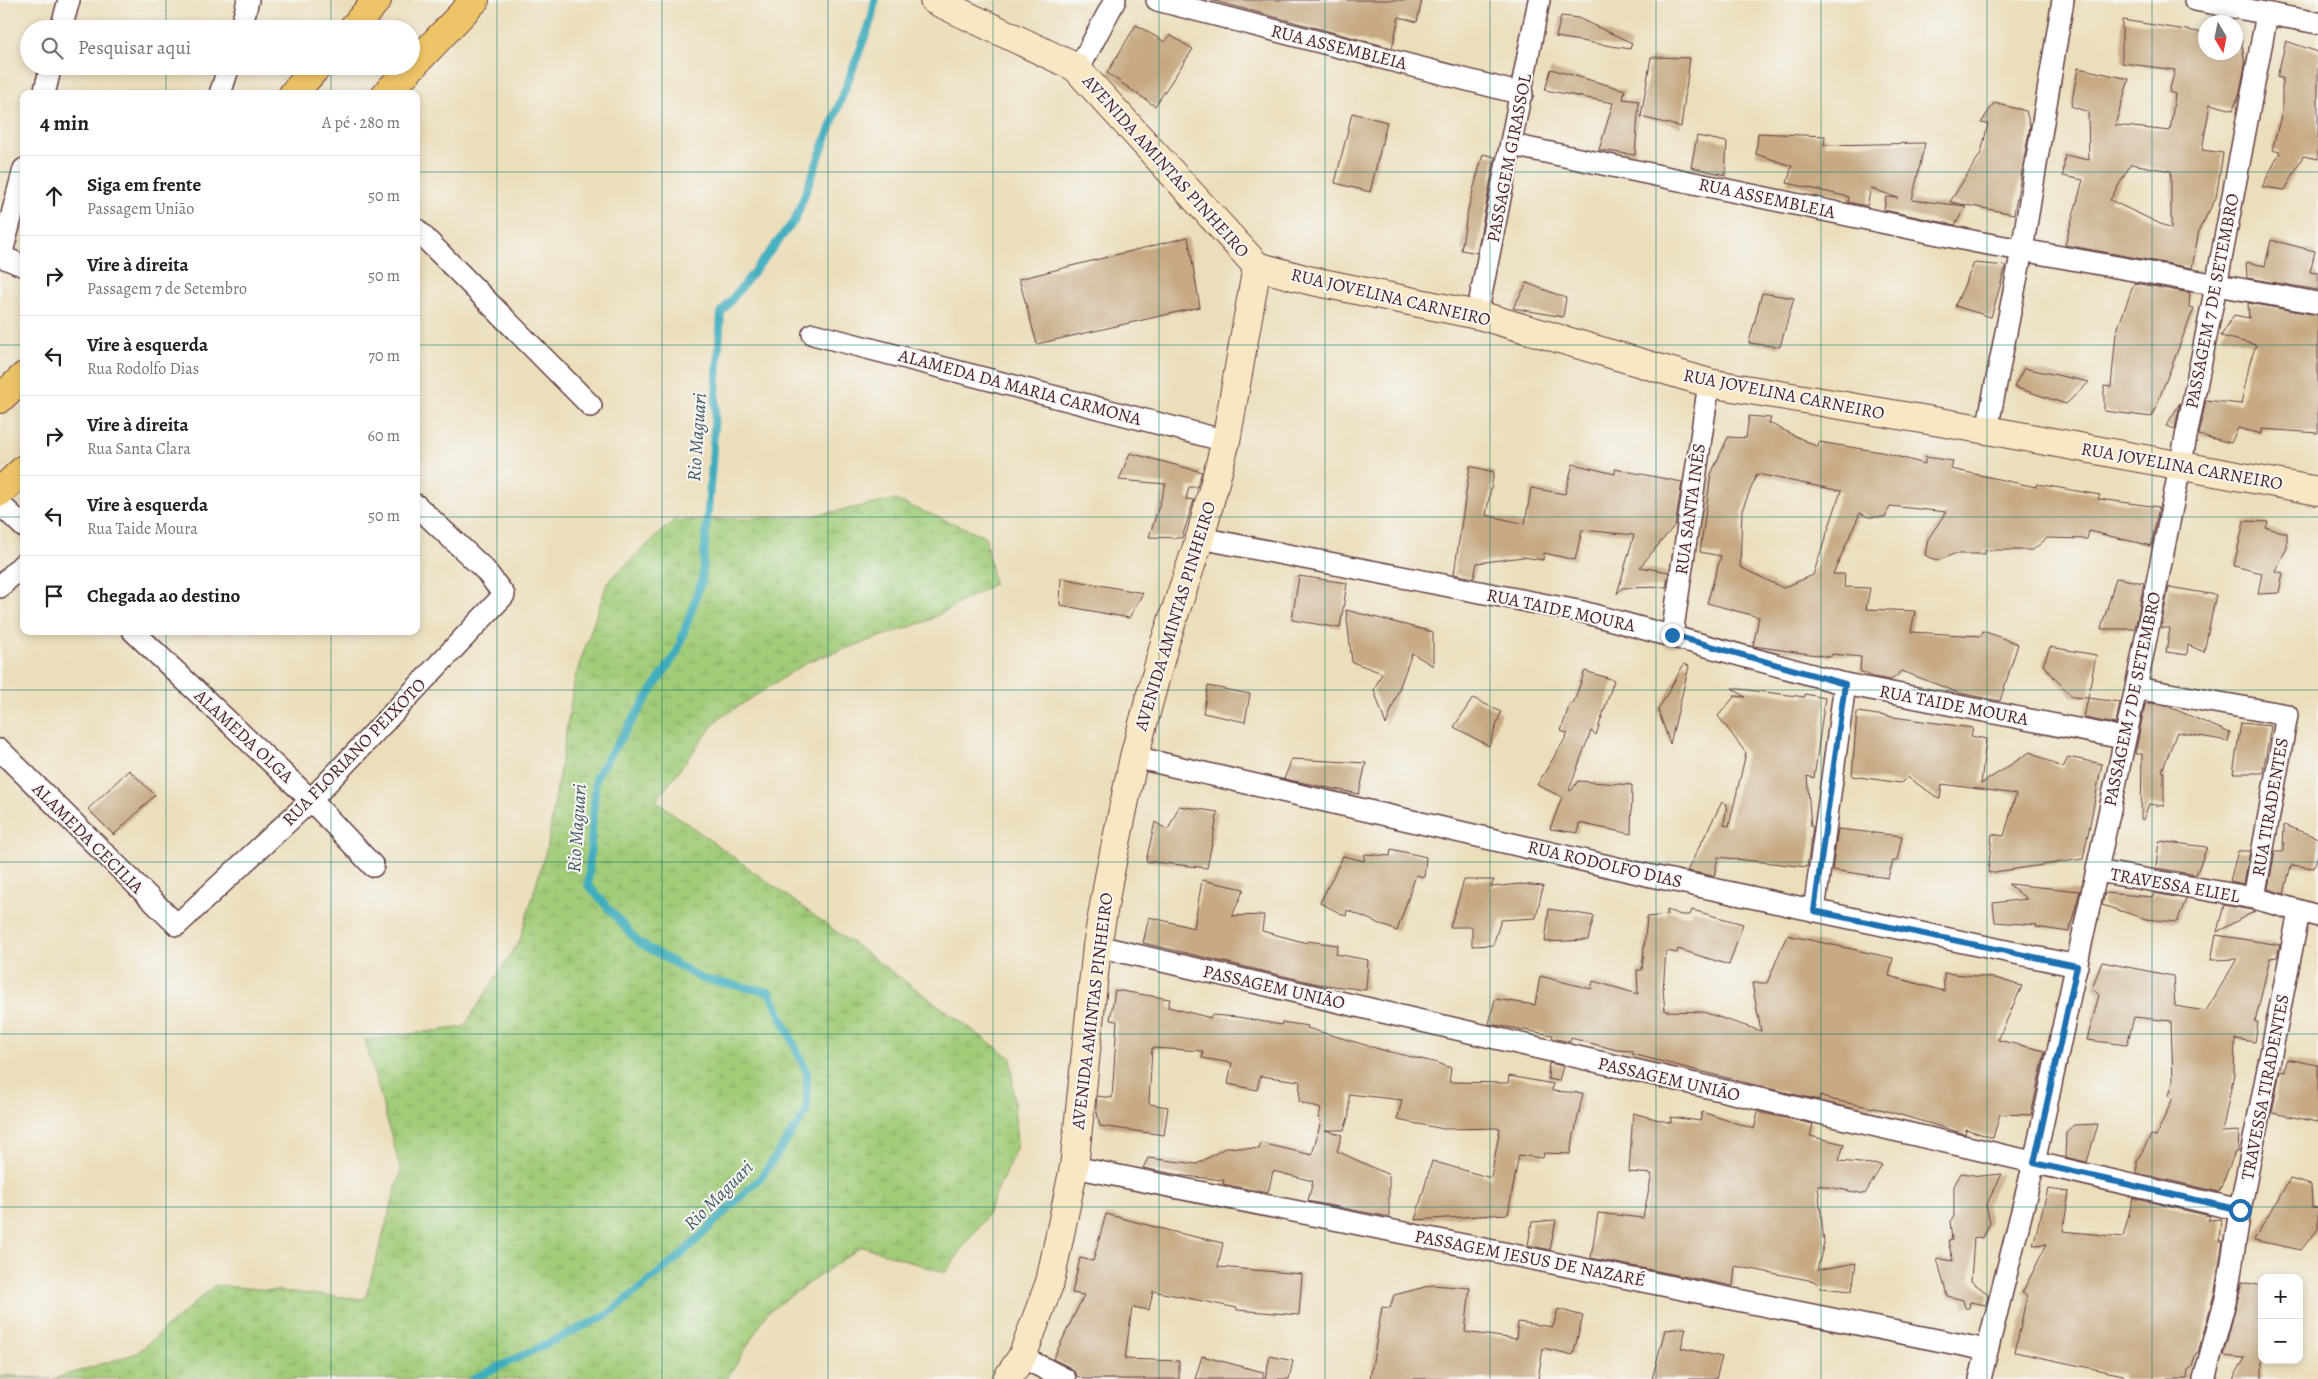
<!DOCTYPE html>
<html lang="pt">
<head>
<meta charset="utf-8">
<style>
  body { margin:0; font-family:Alegreya,serif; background:#f2f2f2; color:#202124 }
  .controls { position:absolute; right:15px; bottom:15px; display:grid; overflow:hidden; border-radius:10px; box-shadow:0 2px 8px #0003 }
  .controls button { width:45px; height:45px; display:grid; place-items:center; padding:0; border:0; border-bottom:1px solid #e0e0e0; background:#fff; color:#202124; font:25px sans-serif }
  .compass { position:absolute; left:2198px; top:15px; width:45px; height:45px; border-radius:50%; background:#fff; box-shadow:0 2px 8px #0003; rotate:170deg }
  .stop { position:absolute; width:15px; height:15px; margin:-11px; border:4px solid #1f6fb2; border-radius:50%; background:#fff }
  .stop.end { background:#1f6fb2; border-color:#fff; box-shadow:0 1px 5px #0008 }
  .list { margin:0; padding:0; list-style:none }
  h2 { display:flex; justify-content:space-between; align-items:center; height:65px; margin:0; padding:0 20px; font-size:21px }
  h2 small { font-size:16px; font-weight:400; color:#757577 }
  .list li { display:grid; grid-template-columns:32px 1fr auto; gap:15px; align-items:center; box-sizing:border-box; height:80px; padding:0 20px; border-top:1px solid #e0e0e0 }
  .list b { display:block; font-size:19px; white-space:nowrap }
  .list p { margin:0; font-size:16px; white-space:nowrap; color:#757577 }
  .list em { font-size:16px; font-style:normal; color:#757577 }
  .icon { flex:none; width:28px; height:28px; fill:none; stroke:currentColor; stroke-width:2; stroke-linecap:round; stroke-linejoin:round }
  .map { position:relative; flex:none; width:2318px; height:1379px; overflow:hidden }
  .search { position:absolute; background:#fff; box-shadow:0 2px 8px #0003; left:20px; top:20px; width:400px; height:55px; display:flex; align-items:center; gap:12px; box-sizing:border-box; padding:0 18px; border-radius:28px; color:#757577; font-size:19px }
  .panel { position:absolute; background:#fff; box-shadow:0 2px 8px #0003; left:20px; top:90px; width:400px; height:545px; border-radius:10px }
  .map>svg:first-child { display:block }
</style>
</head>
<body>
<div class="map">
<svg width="2318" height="1379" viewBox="0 0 2318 1379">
  <defs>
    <pattern id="wetland-marsh" width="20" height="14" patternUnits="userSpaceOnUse" patternTransform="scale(1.25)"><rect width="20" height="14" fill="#a1cc78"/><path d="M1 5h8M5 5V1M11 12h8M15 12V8" fill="none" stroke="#8caf68"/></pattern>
  </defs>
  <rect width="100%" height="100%" fill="#f6f6f2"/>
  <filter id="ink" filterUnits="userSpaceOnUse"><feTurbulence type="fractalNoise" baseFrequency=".02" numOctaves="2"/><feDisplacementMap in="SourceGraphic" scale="10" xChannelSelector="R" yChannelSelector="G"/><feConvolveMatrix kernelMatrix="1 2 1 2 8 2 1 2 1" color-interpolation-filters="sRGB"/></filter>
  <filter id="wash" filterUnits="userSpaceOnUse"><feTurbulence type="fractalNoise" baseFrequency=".0096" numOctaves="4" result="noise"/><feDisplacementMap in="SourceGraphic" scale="20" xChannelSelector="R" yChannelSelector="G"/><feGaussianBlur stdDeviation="1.12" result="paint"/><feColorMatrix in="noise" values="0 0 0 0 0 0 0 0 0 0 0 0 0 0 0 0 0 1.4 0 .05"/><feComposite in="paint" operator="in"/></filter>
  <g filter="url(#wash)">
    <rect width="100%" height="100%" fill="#ebdebb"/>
    <!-- wetland -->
    <path fill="url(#wetland-marsh)" stroke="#767652" d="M895,500L985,536L994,584L927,621L809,661L717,720L656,801L1011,1058L1017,1146L987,1215L945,1273L862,1246L768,1312L727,1379H53L137,1353L215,1285L365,1299L401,1171L365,1040L464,1027L520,940L548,843L575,677L608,581L673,521L811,516Z
      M0,1375L52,1379H0Z"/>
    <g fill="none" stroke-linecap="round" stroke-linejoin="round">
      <!-- stream -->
      <path stroke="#40adbe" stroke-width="8" d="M473,1379L607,1315L681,1255L762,1176L807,1111V1073L770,992L702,979L638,942L588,885L596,776L677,652L702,580L712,463L721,313L795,220L871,21L875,0"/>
    </g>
    <g id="blocks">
      <!-- building -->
      <path fill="#c7aa84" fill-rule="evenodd" d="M1211,0H1422L1417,22L1399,17L1392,48Z
        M1561,16L1578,18L1632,43L1630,49L1556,37Z
        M2122,20L2206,33V52H2236V38L2241,39L2245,65L2240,92L2233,110L2210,104L2202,150L2223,153L2216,198L2199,230L2192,268L2065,245L2083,180L2063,176L2065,155L2089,160L2088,112L2071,106L2078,68L2129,79L2115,125L2170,131L2175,94L2169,92L2175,70L2122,63ZM2131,164L2171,171V229L2110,200Z
        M1136,25L1165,42L1170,35L1193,49L1155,106L1107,73Z
        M2286,41L2318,52V159L2303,156L2285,190L2262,187L2280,152L2272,150L2282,112V78L2277,77Z
        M1651,57L1690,58L1681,127L1641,117Z
        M1551,69L1625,90L1623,99L1639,101L1635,155L1599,150L1613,103L1545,90Z
        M1994,103L2026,111L2030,126L2014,214L1950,202L1981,153L1988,124L1981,123Z
        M1352,113L1387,122L1370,192L1335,183Z
        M1758,133L1825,136L1824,145L1925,143L1912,200L1966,206L1955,225L1884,210L1886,197L1898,198L1871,188L1867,206L1848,202L1849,197L1787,183L1792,166L1756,154Z
        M1697,136L1727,142L1725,175L1691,167Z
        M1483,154L1495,157L1477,253L1461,250L1468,209Z
        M1188,237L1200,307L1037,344L1019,279Z
        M2271,240L2315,251L2310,272L2318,273V290L2247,278L2246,262L2265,266Z
        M1974,263L2006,266L1991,317L1955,306Z
        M1527,283L1566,298L1563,317L1513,308Z
        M2134,283L2190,293L2189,307L2194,308L2152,417L2104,411V386L2111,387L2116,333Z
        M1762,293L1794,298L1780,347L1749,343Z
        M2248,303L2318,315V433L2262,429V434L2238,428L2231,443L2199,435L2206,400L2241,404L2250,362L2256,345L2221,336L2234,315L2249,318Z
        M2024,368L2089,382L2066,404L2014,387Z
        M2180,403L2175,429L2166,426Z
        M1749,416L1771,418L1769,423L1818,447L1819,442L1881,452L1925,464V457L1953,461L1951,469L2036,487L2037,484L2100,495L2098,499L2159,507L2151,546L2089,531L2087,539L2047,538L2033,550H1985V554H1954L1936,561L1925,555L1928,539L1946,512L1890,506L1885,517H1868L1860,513L1833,574H1845L1844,587L1870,588L1866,609L1915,611L1911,632L1981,636L1983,631L2018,644L2000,701L1959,693L1902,671L1891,680L1873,677L1860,671L1861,657L1832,654L1831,657L1753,646L1759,617L1707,603L1721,556L1700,552L1711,474L1728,437L1746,438ZM1757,474L1841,491L1813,575L1783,588L1740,567L1742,510Z
        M1130,453L1202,472L1197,487H1189L1186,499L1194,500L1182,538L1149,537L1166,484L1119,480Z
        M1573,464L1615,474V469L1682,482L1675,525L1640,567L1669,572L1666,587L1622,588L1617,594L1634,535L1582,530L1575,560L1544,553L1543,560L1523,557L1477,563L1474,578L1454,574L1470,466L1494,472L1486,515L1525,524L1531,488L1565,494Z
        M2244,521L2268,522L2266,528L2287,533V548L2275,571L2283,573L2279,593L2258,594L2262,573L2234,566Z
        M1299,576L1347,583L1340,628L1292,620Z
        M1061,578L1143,593L1129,618L1060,605Z
        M2116,578L2144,583L2135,629H2101Z
        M2169,587L2216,595L2204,652L2188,645L2187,655L2166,652L2170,628H2161Z
        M1346,610L1433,632V666L1412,653L1386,725L1374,690L1382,673L1352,662Z
        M2050,647L2096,655L2088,698L2072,697L2043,665Z
        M1684,664L1689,666L1670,744L1658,710Z
        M1585,671L1614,680L1596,735L1591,731L1569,790L1571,791L1578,781L1632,785L1631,834L1579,823L1578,833L1550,829L1562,797L1537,785L1568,734L1561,731L1570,703L1573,704Z
        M1208,686L1250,694L1245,722L1203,713Z
        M1732,688L1805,697V694L1825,698L1814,778L1807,776L1811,826L1813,827L1807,867L1718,857L1714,876L1687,871L1722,802L1727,804L1724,825L1729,826L1746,753L1718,716L1735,696L1745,697Z
        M1473,698L1501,712L1489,746L1454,727Z
        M2088,698L2120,702L2116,724L2084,718Z
        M2151,703L2167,706L2230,733L2228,741L2177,732L2162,771L2164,772V806L2149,804L2143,820L2141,819L2142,754H2135L2145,704Z
        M1857,712L1973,728L1971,736L1986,739L1981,784L2030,752L2063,768L2068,757L2102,764L2083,859L1988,873L1992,834L2004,836L2016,794L1942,784L1940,799L1907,777L1901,783L1852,776Z
        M2241,723L2271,726L2263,773H2233Z
        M1292,759L1366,763L1359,794L1284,779Z
        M129,770L155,795L114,835L88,809Z
        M1179,806L1218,812L1207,868L1146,861L1155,822L1168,830Z
        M2284,825L2318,838V854L2314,868L2291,865L2284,894L2268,889L2275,851H2283Z
        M1838,829L1902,836L1897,861H1893L1888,878L1832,870Z
        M2159,841L2207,847L2196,875L2156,868Z
        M1391,849L1426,857L1424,877L1416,875L1397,931L1347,910L1346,916L1320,903L1343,856L1364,861L1365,854L1390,856Z
        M2238,851H2250L2244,884L2230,881Z
        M1202,880L1244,889L1232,916L1264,915L1262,931L1307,943V941L1338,945L1336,954L1368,960L1366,990L1318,984L1143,943L1149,917L1194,928Z
        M1464,880H1494L1491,887L1520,884L1543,886L1536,918L1501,920L1493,945L1472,946V927H1450Z
        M2008,884L2080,891L2069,932L2036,927L2037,925L1995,922L1993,903L2027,899Z
        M2105,893L2153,897L2154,893L2186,899L2177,922L2146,919L2102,905Z
        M2224,905L2251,910L2255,911L2217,932Z
        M1549,909L1594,916L1588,940L1545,942Z
        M1667,910L1681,915H1690L1692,910L1743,924L1729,965L1678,949L1677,953L1666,951L1663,990L1665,1011L1703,1012L1761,1031L1752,983H1767L1787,935L1893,958L1889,976L1944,991V973L1995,978L2022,986L1998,1040L2045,1051L2031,1115L2000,1114L1993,1138L1966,1129L1965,1134L1884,1110L1833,1100L1820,1095L1819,1100L1763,1087L1632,1054L1633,1051L1617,1050L1571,1038L1570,1042L1552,1038L1553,1035L1489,1024L1495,999L1535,1005L1540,976L1591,989L1593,981L1638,994L1637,970H1642L1647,917L1667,915Z
        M2216,935L2280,945L2277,957L2270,958L2255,1022H2258L2255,1042L2235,1039L2234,1074L2222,1132L2239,1131L2238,1152H2235L2219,1192L2137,1173V1161L2151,1135L2156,1136L2172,1100L2169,1095L2173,1082L2171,1021L2134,1017L2127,1045L2087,1040L2099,995L2092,988L2102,962L2173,976L2175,1006L2206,1011L2237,959L2211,960Z
        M1115,990L1170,999L1168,1007L1211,1018V1015L1238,1017L1281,1025L1282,1022L1308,1026L1307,1028L1386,1051L1438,1063L1451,1068L1449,1082L1508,1083L1509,1076L1553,1084L1552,1091L1583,1093L1570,1154L1544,1153L1543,1158L1519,1155L1508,1214L1415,1220L1432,1161L1491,1178L1500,1128L1444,1129L1397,1120L1402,1100L1349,1094V1115L1344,1130H1325L1342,1135L1337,1151L1389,1175V1217L1308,1201L1313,1181L1273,1171L1268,1193L1223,1184L1224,1180L1185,1176L1143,1168L1148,1158L1197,1164L1227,1147L1259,1149L1261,1143L1312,1155L1321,1121L1318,1118L1321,1109L1299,1102L1300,1081L1260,1076L1257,1090L1228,1084L1232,1063L1202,1058L1203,1051L1152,1048L1149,1104L1168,1107L1164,1135L1100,1126L1096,1108L1097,1096L1112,1098L1117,1021L1110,1020Z
        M2287,1059L2318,1065V1122L2272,1113L2280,1071L2285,1072Z
        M1549,1063L1563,1066L1559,1081L1548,1079Z
        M1702,1112L1754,1129L1758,1112L1813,1124L1810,1136L1844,1144L1839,1161L1882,1165L1865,1194L1818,1185L1824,1243L1817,1270L1856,1263L1852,1291L1821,1288L1814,1281L1735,1266L1733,1286L1591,1258L1598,1213L1643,1218L1652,1174L1629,1172L1633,1113L1671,1123V1117L1700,1121Z
        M2098,1124L2087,1162L2065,1157L2066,1132L2074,1125Z
        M1961,1173L1980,1176L2002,1174L1986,1205L1990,1222L1983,1238L1974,1237L1971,1281L1988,1294L1986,1305L1970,1302L1969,1308H1965L1963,1300L1947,1296L1937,1258L1953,1261L1948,1241L1952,1240L1950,1221L1954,1216V1186Z
        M2290,1179L2311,1185L2312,1207L2318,1208V1229L2301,1250L2254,1240Z
        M2048,1189L2069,1192L2063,1231L2123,1237L2133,1198L2210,1216L2208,1220L2221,1219L2219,1241H2223L2215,1291L2198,1353H2196L2192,1367L2188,1370L2187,1379H2124L2123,1375L2015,1352L2027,1295L2022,1293L2047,1244L2033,1245Z
        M1106,1214L1178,1233L1223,1243L1218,1267L1302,1274L1299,1315L1237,1310V1308L1153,1291L1149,1310L1132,1307L1125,1359L1179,1361V1379H1084L1077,1376L1071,1368L1053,1359L1084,1295L1072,1293L1080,1258L1093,1261Z
        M1556,1220L1550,1250L1528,1245L1532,1222Z
        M2242,1282L2262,1286V1379H2233L2245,1358L2223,1356Z
        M1433,1285L1470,1288L1465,1332L1516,1339L1518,1322L1553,1327L1558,1309L1583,1316L1573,1355L1543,1348L1538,1379H1370L1382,1307L1390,1308L1394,1295Z
        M1686,1328L1681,1348L1722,1357L1716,1379H1652L1665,1330Z
        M1202,1356L1263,1372V1379H1195Z
        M1270,1356L1293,1361L1289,1379H1265Z"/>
    </g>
  </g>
  <g filter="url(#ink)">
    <use href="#blocks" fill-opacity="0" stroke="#623c41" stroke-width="1"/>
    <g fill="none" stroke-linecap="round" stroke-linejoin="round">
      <!-- street casing -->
      <g stroke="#623c41" stroke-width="24">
        <path id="street" d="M1157,0L1522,94
          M2195,0L2318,23
          M61,29L69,0
          M241,29L248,0
          M1078,70L1115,0
          M44,94L51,66
          M220,94L229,66
          M1512,145L1977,242L2318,303
          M416,229L591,406
          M0,256L24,266
          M1,256L24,169
          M1477,315L1539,0
          M813,334L1226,441
          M1987,430L2022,250L2063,0
          M0,504L24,527
          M1200,538L1583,612L1845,684L2123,738
          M0,587L24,563
          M133,631L311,800L373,866
          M1672,635L1709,383
          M2136,688L2287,715L2254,898
          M0,750L177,925L311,800L504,595L485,570L416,505
          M1134,757L1647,875L2077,966
          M2097,871L2254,898L2318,916
          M1814,911L1845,684
          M1097,946L2240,1210
          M1074,1167L1987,1350
          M1022,1357L1065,1379
          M1980,1379L2034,1163L2136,688L2216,286L2267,14
          M2204,1379L2227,1294L2240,1210L2299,912"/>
      </g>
      <!-- secondary casing -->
      <g stroke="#623c41" stroke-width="30">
        <path id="secondary" d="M934,0L1075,67L1257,266
          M1257,266L1308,280L1482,316L1709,383L1987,430L2318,491
          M1007,1379L1022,1357L1050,1282L1074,1167L1097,946L1109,877L1134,757L1165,642L1200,538L1226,441L1257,266"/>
      </g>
      <!-- primary casing -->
      <g stroke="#623c41" stroke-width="30">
        <path id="primary" d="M352,29L377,0
          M293,94L318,66
          M386,94L475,0
          M0,399L24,376
          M0,492L24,469"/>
      </g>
      <!-- street -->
      <use href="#street" stroke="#fff" stroke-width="21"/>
      <!-- secondary -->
      <use href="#secondary" stroke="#f8e7c3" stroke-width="28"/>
      <!-- primary -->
      <use href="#primary" stroke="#eec469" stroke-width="28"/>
    </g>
  </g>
  <g fill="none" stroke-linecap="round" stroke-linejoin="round" filter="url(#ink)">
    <!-- route -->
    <path stroke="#1f6fb2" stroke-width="6" d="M1672,635L1845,684L1814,911L2077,966L2034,1163L2240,1210"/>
  </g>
  <!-- grid -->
  <path fill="none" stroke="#0f766e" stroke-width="1" stroke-opacity="0.55" d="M166,0V29M331,0V29M497,0V1379M662,0V1379M828,0V1379M993,0V1379M1159,0V1379M1325,0V1379M1490,0V1379M1656,0V1379M1821,0V1379M1987,0V1379M2152,0V1379M166,66V94M331,66V94M0,172H24M416,172H2318M0,345H24M416,345H2318M0,517H24M416,517H2318M166,631V1379M331,631V1379M0,690H2318M0,862H2318M0,1034H2318M0,1207H2318"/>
  <g text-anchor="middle" stroke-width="4" stroke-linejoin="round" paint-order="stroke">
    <!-- street labels -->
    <g font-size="18" fill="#4a1f2b" stroke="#f6f6f2">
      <text transform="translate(1339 47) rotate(14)" y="6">RUA ASSEMBLEIA</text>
      <text transform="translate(1509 158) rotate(-79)" y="6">PASSAGEM GIRASSOL</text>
      <text transform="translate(1166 166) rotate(48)" y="6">AVENIDA AMINTAS PINHEIRO</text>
      <text transform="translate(1767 198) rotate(12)" y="6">RUA ASSEMBLEIA</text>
      <text transform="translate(1391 297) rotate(13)" y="6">RUA JOVELINA CARNEIRO</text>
      <text transform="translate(2212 301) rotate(-79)" y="6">PASSAGEM 7 DE SETEMBRO</text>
      <text transform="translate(1020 387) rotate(15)" y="6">ALAMEDA DA MARIA CARMONA</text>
      <text transform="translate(1784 394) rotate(11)" y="6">RUA JOVELINA CARNEIRO</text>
      <text transform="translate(2182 466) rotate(10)" y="6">RUA JOVELINA CARNEIRO</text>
      <text transform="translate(1690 509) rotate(-82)" y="6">RUA SANTA INÊS</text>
      <text transform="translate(1561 610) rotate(12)" y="6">RUA TAIDE MOURA</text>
      <text transform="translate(1175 616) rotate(-73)" y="6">AVENIDA AMINTAS PINHEIRO</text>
      <text transform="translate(2132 699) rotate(-78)" y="6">PASSAGEM 7 DE SETEMBRO</text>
      <text transform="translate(1954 705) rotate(11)" y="6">RUA TAIDE MOURA</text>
      <text transform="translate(244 736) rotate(43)" y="6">ALAMEDA OLGA</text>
      <text transform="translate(354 752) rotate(-46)" y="6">RUA FLORIANO PEIXOTO</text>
      <text transform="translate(2270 807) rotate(-80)" y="6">RUA TIRADENTES</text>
      <text transform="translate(88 838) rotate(45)" y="6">ALAMEDA CECILIA</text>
      <text transform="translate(1605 864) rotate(13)" y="6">RUA RODOLFO DIAS</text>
      <text transform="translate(2175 885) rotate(10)" y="6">TRAVESSA ELIEL</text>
      <text transform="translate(1274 987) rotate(13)" y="6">PASSAGEM UNIÃO</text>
      <text transform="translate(1092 1011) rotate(-83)" y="6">AVENIDA AMINTAS PINHEIRO</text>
      <text transform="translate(1669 1079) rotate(13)" y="6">PASSAGEM UNIÃO</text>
      <text transform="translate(2265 1087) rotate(-79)" y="6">TRAVESSA TIRADENTES</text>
      <text transform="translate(1530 1258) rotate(11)" y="6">PASSAGEM JESUS DE NAZARÉ</text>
    </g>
    <!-- water labels -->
    <g font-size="19" font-style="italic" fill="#465866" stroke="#f6f6f2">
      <text transform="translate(696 437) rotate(-86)" y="7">Rio Maguari</text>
      <text transform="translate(576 828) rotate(-86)" y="7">Rio Maguari</text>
      <text transform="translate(718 1195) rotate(-45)" y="7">Rio Maguari</text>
    </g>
  </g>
</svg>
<div class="controls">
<button>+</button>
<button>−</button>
</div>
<svg class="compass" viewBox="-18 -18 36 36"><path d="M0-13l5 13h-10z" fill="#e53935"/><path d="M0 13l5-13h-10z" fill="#757577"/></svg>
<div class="stop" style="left:2240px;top:1210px"></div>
<div class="stop end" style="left:1672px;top:635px"></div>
<div class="search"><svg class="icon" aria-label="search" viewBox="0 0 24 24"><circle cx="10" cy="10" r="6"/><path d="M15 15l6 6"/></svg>Pesquisar aqui</div>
<section class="panel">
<h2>4 min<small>A pé · 280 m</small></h2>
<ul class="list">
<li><svg class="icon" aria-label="ahead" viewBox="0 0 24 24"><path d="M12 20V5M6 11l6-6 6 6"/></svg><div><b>Siga em frente</b><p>Passagem União</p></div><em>50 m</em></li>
<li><svg class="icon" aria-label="right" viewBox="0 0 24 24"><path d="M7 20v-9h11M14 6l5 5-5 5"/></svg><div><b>Vire à direita</b><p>Passagem 7 de Setembro</p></div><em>50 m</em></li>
<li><svg class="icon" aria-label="left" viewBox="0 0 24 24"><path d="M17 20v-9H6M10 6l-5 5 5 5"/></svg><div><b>Vire à esquerda</b><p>Rua Rodolfo Dias</p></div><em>70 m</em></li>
<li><svg class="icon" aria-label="right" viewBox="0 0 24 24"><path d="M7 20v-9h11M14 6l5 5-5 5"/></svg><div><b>Vire à direita</b><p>Rua Santa Clara</p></div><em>60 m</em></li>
<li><svg class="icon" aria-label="left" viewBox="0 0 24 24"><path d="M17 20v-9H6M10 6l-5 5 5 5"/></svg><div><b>Vire à esquerda</b><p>Rua Taide Moura</p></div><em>50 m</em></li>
<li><svg class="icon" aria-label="arrive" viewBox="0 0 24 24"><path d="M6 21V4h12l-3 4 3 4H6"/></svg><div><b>Chegada ao destino</b></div></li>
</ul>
</section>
</div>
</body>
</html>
